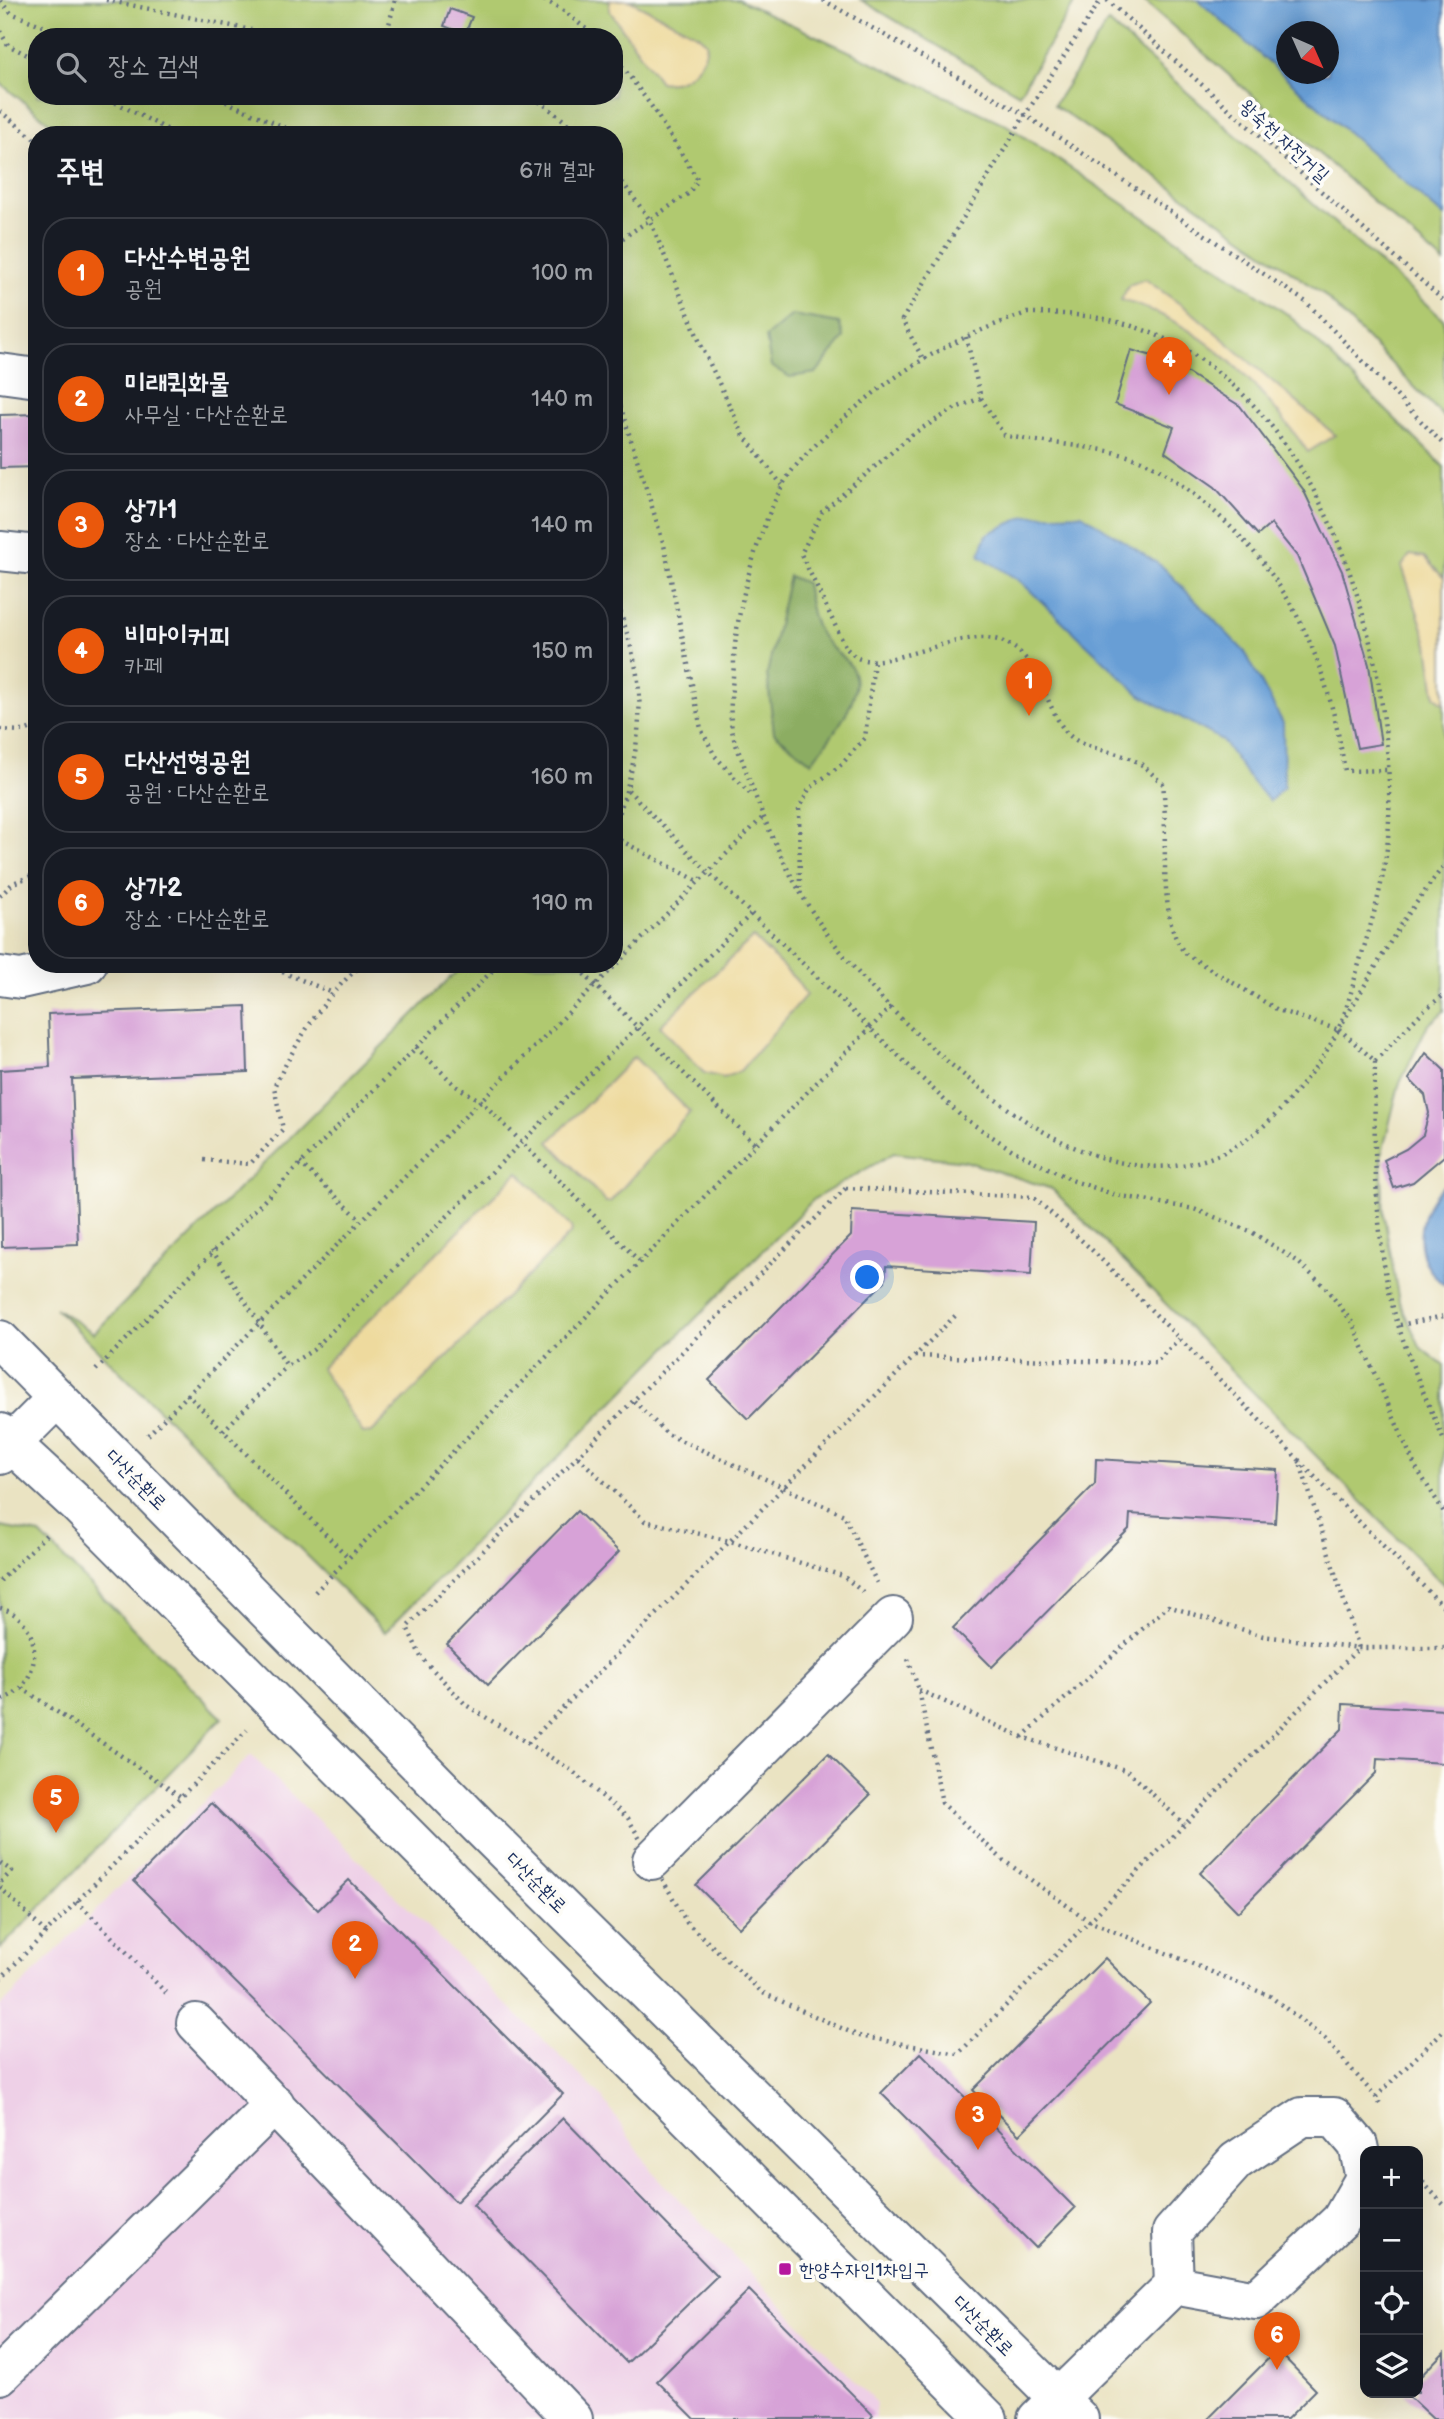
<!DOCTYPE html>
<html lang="ko">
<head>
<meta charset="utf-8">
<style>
  body { margin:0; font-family:"Balsamiq Sans","Poor Story",sans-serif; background:#20242c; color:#f1f3f6 }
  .controls { position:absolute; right:21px; bottom:21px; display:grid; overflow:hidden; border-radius:14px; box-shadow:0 7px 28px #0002 }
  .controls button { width:63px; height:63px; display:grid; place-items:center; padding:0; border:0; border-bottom:2px solid #363941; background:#171b24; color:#f1f3f6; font:35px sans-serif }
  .compass { position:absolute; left:1276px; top:21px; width:63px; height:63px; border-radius:50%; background:#171b24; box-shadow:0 7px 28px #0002; rotate:135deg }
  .you { position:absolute; left:868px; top:1278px; width:24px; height:24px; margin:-18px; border:5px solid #fff; border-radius:50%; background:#1a73e8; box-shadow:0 0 0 10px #1a73e833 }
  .badge { display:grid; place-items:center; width:46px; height:46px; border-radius:50%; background:#ea580c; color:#fff; font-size:23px; font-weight:700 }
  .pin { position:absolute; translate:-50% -58px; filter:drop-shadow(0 2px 4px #0008) }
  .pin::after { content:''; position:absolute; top:37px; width:24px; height:21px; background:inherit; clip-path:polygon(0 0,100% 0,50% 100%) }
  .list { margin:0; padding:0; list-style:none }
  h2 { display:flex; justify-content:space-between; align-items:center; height:91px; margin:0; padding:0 28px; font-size:30px }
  h2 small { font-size:23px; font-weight:400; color:#9ea1a6 }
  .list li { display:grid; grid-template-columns:46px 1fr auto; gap:21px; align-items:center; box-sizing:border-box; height:112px; margin:0 14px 14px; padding:0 14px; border:2px solid #363941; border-radius:28px }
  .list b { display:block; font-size:26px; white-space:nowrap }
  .list p { margin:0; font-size:23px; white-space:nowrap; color:#9ea1a6 }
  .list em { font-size:23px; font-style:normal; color:#9ea1a6 }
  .icon { flex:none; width:38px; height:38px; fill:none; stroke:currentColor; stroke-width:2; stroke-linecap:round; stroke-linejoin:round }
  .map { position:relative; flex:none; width:1444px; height:2419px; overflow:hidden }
  .search { position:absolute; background:#171b24; box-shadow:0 7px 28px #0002; left:28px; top:28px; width:595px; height:77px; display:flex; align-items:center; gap:18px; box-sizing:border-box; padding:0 24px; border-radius:28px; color:#9ea1a6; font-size:26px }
  .panel { position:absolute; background:#171b24; box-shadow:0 7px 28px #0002; left:28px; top:126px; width:595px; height:847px; border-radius:28px }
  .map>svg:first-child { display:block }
</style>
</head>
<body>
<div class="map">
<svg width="1444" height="2419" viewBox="0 0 1444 2419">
  <rect width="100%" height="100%" fill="#fdfcf7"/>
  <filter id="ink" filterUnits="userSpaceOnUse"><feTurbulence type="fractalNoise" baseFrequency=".0143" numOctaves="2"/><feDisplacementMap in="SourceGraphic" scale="14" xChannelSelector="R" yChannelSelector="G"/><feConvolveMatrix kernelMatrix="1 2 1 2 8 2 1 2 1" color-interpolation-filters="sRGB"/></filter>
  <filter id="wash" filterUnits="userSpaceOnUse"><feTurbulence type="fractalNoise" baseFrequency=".00686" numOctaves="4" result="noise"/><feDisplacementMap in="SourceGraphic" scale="28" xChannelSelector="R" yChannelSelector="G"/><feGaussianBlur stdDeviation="1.57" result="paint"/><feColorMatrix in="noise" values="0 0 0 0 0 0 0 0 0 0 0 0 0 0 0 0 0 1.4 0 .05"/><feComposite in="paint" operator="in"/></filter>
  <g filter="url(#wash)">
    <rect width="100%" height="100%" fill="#eae3c2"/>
    <!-- built -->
    <path fill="#eed0e7" d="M251,1755L602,2097L651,2170L876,2403V2419H0V2007Z"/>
    <!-- green -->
    <path fill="#b0c96f" stroke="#667c66" stroke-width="2" fill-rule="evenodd" d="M0,0H739L1005,124L1290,316L1444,467V1011L1427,1026L1399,1085L1381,1157L1384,1216L1399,1302L1421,1348L1444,1366V1585L1052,1189L965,1161L894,1153L814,1199L385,1632L55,1308L94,1333L464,964H614V135H65L0,83ZM37,37H614V96H37Z
      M861,0H1076L1019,94Z
      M1143,0H1198L1444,217V263Z
      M1108,22L1444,320V417L1323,294L1054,105Z
      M0,1527L40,1534L222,1718L0,1949Z"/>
    <!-- forest -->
    <path fill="#8cad62" stroke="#546e60" stroke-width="2" d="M792,315L839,323L844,338L816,373L790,377L771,366L766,337Z
      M789,576L806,583C810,605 812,627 828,644C835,652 846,658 851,667C870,694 827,742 811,762L774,733L767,674Z"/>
    <!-- sand -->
    <path fill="#eeda9e" stroke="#84847e" stroke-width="2" d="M610,0H629L698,35L707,43C705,67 684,86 660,82L609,10Z
      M1145,279L1194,314L1335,435L1308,452C1261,385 1202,322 1121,300L1129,285Z
      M1410,555L1424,557L1444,578V704L1435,696L1428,644L1402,566Z
      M753,937L796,980L806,995L740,1071L724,1078L704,1073L660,1026Z
      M634,1057L690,1112L610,1202H606L549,1142Z
      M518,1172L571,1227L572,1232L372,1432L363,1433L321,1368Z"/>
    <!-- water -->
    <path fill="#679ed5" stroke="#41669a" stroke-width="2" fill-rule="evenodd" d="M1198,0H1444V217ZM1286,32H1328V74H1286Z
      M1082,514L1163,567L1245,652L1283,723L1284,787L1270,801L1252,782L1222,740L1140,695L1021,582L979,555L987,534L1026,516Z
      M1444,1185V1285C1410,1257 1415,1214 1444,1185Z"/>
    <g id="blocks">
      <!-- building -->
      <path fill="#d7a2d7" d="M450,9L472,17L465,34L444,26Z
        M1131,350L1167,360L1240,406L1303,489L1342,571L1369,665L1381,744L1357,748L1335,646L1297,556L1271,524L1258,535L1215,487L1165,452L1174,427L1115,404Z
        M37,414V467L0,468V415Z
        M246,1006L248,1072L72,1079L78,1244L2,1247L0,1070L50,1067L48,1014Z
        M1426,1053L1444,1070V1156L1413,1182L1394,1188L1384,1160L1406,1149L1423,1135L1429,1113L1425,1095L1409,1079Z
        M852,1211L1034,1222L1031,1275L886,1266L885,1281L748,1419L709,1380L851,1236Z
        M1096,1459L1278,1470L1275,1523L1130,1514L1129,1529L992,1667L953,1628L1095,1484Z
        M577,1511L619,1552L488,1685L447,1644Z
        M1343,1704L1444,1710V1763L1377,1759L1376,1773L1238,1912L1200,1873L1342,1729Z
        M828,1754L870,1795L739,1928L696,1885Z
        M211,1803L318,1910L349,1880L563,2094L456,2202L134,1881Z
        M1105,1958L1150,2003L1019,2135L973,2090Z
        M921,2053L1075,2208L1036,2248L881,2093Z
        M563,2118L717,2276L627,2363L473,2205Z
        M749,2290L873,2415L870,2419H695L657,2381Z
        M1277,2350L1316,2390L1287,2419H1208Z
        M1444,2352V2419H1433L1405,2393H1418V2379Z"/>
    </g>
  </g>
  <g filter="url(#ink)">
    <use href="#blocks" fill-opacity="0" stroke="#636e81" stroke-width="2"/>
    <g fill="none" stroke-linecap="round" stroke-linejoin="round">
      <!-- minor casing -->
      <g stroke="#636e81" stroke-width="42">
        <path id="minor" d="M0,373L37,378
          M0,551L37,555
          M0,976L21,979L87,964
          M0,1340L479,1826L1079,2419
          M0,1433L78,1505L988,2419
          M0,1455L57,1398
          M652,1860L893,1617
          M196,2023L573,2419
          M0,2375L275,2104
          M1037,2419L1174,2285L1172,2232L1236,2161L1302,2117H1334L1358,2145L1365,2178L1341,2220L1256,2300L1174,2285"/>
      </g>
      <!-- path -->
      <path stroke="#636e81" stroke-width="4.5" stroke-dasharray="2 5" stroke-linecap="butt" d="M106,0L285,37
        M544,0L560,8L596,37
        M823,0L1025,115L1306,302L1444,445
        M1107,0L1444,301
        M0,1L11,13L70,37
        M0,31L8,45L37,60
        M386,37L395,0
        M614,55L652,107L698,180L688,194L614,244
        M103,96L178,135
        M213,96L302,135
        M526,96L542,103L582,135
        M0,111L37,141
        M614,171L650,220L701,345L744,436L782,485
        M1027,313C1063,313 1098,315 1132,326C1319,385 1394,644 1389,819C1388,867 1375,912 1361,957C1354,980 1349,1003 1340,1025C1330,1050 1311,1073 1294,1094C1210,1200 1102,1178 1003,1105C937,1058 865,989 819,922C786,874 762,817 743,762C739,752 733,740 732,729C728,707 734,680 734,658C737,605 757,535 781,488C791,468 811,449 827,434C888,375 947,340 1027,313Z
        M966,337L981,398L956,408L914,433L822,512L801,554L846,648C849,651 854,656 858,658C886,671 955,631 994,639C1037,648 1042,698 1063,728C1079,752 1115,748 1139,763C1147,768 1155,777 1163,784C1169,829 1155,924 1187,955L1278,1010L1339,1030
        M922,357L902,320L1025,115L1101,0
        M614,386L664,545L701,729L715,756L753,797
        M981,398L1004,435C1047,445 1092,444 1134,458C1157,465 1179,483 1197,497C1289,571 1327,657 1345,771L1389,770
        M614,592C623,621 634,651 638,681C644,731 630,783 614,829
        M0,730L24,731L37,726
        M628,790L709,873L962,1117L1014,1151L1074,1181L1116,1195L1194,1209L1250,1231L1297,1261L1325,1287L1352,1322L1415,1466L1444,1512
        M614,837L700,882
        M800,888L799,809L809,789L842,764L865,738L874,661
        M0,896L13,883L37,874
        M263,964L333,993
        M574,964L755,1144
        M1343,1022L1401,924L1444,865
        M1339,1029L1375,1061C1374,1129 1374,1196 1384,1264C1392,1325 1421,1385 1444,1441
        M416,1047L456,1086L481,1101L640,1262
        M1375,1061L1424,1010L1444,995
        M204,1160L250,1164L283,1129L274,1087C296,1043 324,995 363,964
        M300,1163L361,1220
        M846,1188L1033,1197L1090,1248L1299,1460L1359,1648L958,2054L859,2036L763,1993L687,1923L628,1818L571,1770L466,1705L421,1657L407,1627Z
        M212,1250L287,1366L313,1350L751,914
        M1400,1325L1444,1316
        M915,1356L1155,1363L1179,1339
        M96,1370L499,964
        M187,1394L349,1558
        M634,1401L667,1434L844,1515L877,1583
        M223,1431L287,1366
        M148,1435L762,818
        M578,1457L645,1521L730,1541L843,1576L863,1592
        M1299,1461L1444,1607
        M0,1581L48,1533
        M315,1592L892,1006
        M0,1608C46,1620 45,1687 0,1700
        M908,1659L919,1690L942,1803L1003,1860L1089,1921L1270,1996L1325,2039L1376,2097L1382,2107
        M22,1688L180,1796
        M919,1690L1022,1737L1128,1771L1184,1824
        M1022,1737L1168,1606L1263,1636L1359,1648H1444
        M528,1743L957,1314
        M0,1863L12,1871L0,1883
        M0,1887L46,1933
        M77,1901L168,1995
        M0,1979L247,1730
        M1376,2097L1444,2030
        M1418,2177L1444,2205"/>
      <!-- minor -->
      <use href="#minor" stroke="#fff" stroke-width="38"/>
    </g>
  </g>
  <!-- markers -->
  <rect fill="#b5179e" stroke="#fdfcf7" stroke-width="2.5" x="778" y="2262" width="14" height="14" rx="3.5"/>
  <g text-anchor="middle" stroke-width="7" stroke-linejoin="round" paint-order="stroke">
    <!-- street labels -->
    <g font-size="19" fill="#1b2f5e" stroke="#fdfcf7">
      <text transform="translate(1285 140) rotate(42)" y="7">왕숙천 자전거길</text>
      <text transform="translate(137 1479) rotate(45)" y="7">다산순환로</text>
      <text transform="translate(537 1882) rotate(45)" y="7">다산순환로</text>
      <text transform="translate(984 2325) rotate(45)" y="7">다산순환로</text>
    </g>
    <!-- poi labels -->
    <g font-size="19" fill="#1b2f5e" stroke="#fdfcf7" text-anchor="start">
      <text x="799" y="2276">한양수자인1차입구</text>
    </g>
  </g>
</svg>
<div class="controls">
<button>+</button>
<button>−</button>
<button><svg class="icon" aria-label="locate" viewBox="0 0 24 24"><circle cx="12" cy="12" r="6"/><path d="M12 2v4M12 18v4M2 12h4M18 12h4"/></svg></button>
<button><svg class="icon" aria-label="layers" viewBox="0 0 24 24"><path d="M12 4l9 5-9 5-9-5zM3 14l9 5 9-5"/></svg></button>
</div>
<svg class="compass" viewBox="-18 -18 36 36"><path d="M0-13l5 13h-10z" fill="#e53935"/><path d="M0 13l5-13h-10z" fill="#9ea1a6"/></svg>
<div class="you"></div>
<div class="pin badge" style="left:1029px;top:716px">1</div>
<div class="pin badge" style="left:355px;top:1979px">2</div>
<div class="pin badge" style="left:978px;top:2150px">3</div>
<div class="pin badge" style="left:1169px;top:395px">4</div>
<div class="pin badge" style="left:56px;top:1833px">5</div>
<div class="pin badge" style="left:1277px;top:2370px">6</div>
<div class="search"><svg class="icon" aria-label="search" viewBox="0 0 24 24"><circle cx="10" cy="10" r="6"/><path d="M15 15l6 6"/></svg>장소 검색</div>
<section class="panel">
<h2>주변<small>6개 결과</small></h2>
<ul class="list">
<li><span class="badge">1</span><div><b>다산수변공원</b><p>공원</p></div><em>100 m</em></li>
<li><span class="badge">2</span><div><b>미래퀵화물</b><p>사무실 · 다산순환로</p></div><em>140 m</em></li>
<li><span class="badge">3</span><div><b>상가1</b><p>장소 · 다산순환로</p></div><em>140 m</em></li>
<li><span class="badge">4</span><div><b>비마이커피</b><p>카페</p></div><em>150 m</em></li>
<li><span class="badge">5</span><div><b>다산선형공원</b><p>공원 · 다산순환로</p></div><em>160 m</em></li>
<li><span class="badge">6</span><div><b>상가2</b><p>장소 · 다산순환로</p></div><em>190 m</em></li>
</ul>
</section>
</div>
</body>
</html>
